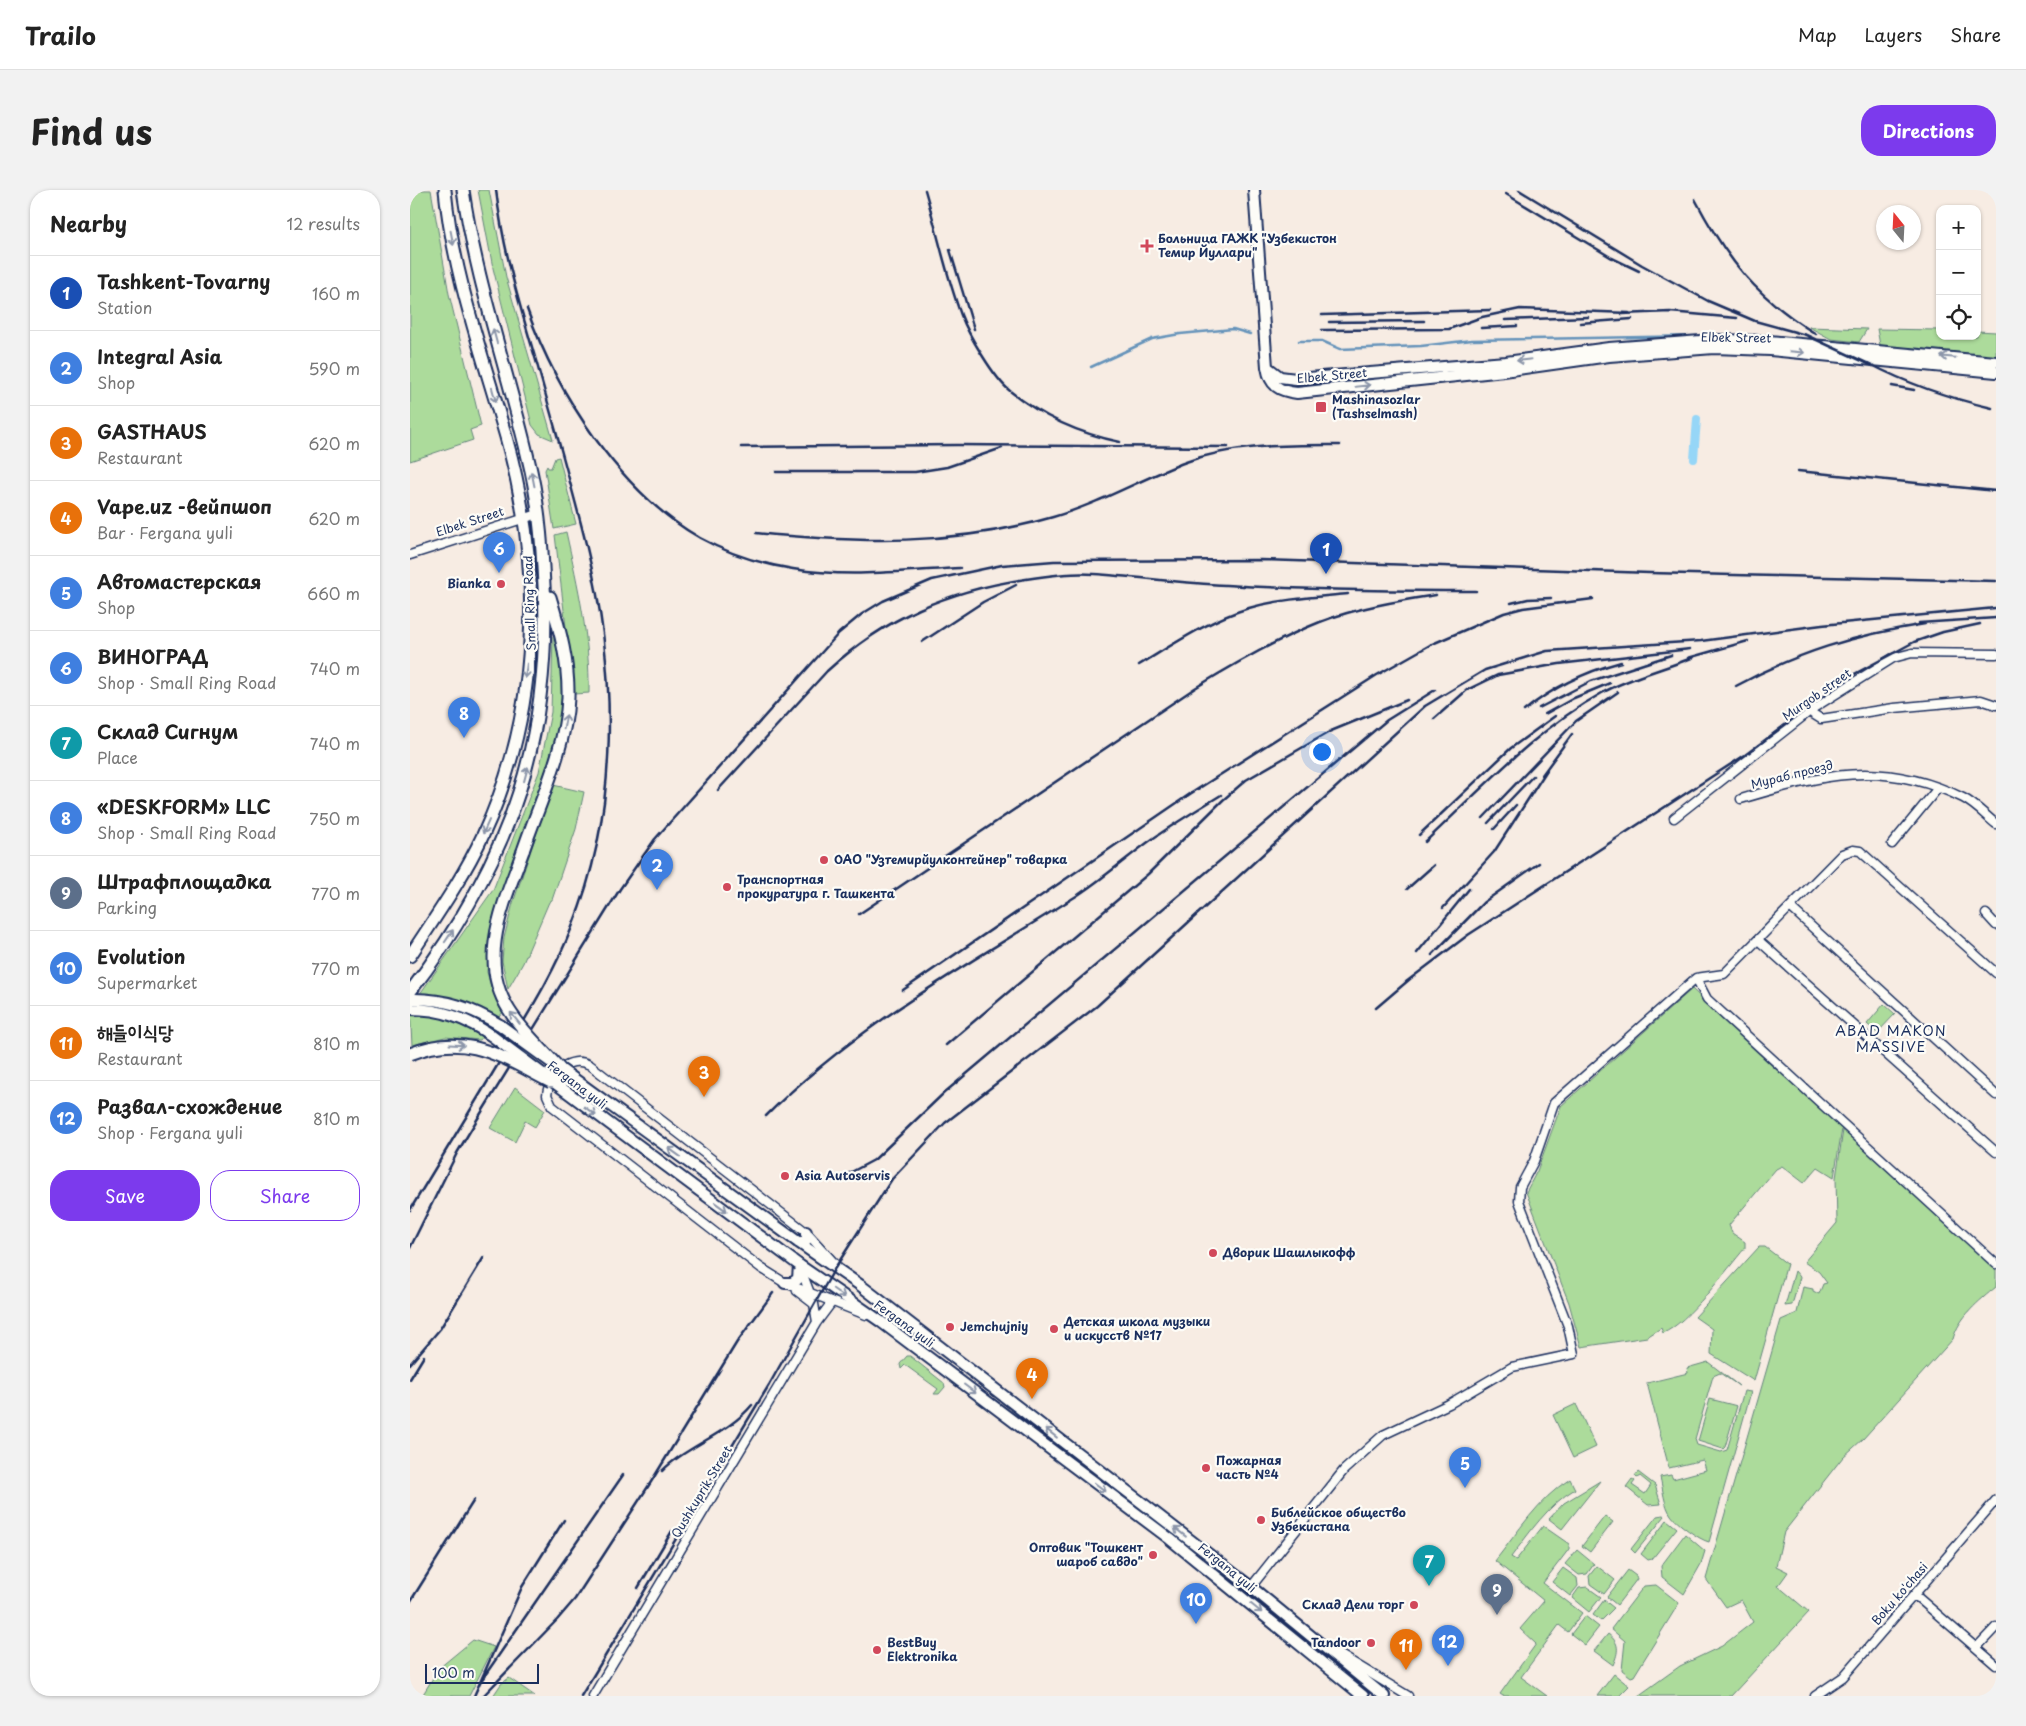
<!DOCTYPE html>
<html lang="en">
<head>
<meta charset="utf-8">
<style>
  body { margin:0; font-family:"Playpen Sans","Poor Story",sans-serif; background:#f2f2f2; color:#222 }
  .controls { position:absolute; right:15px; top:15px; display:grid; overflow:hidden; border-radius:10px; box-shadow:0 1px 4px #0004 }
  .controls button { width:45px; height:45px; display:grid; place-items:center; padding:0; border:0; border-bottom:1px solid #e0e0e0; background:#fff; color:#222; font:25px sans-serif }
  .compass { position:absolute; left:1466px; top:15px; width:45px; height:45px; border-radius:50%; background:#fff; box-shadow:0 1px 4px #0004; rotate:342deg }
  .scale { position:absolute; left:15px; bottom:12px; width:114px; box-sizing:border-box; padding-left:5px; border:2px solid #1b2f5e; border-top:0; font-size:14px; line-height:18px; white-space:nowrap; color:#1b2f5e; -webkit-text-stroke:4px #fdfcf7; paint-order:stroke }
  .you { position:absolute; left:911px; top:561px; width:18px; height:18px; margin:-12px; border:4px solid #fff; border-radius:50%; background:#1a73e8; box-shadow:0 0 0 8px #1a73e833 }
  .badge { display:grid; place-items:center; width:32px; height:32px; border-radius:50%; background:#7c3aed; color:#fff; font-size:16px; font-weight:700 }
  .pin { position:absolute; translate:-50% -41px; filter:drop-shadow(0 1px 2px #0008) }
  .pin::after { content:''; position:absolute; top:26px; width:18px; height:15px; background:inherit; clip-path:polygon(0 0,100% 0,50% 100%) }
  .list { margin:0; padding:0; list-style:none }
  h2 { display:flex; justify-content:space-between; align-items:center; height:65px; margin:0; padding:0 20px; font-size:21px }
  h2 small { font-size:16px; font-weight:400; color:#767676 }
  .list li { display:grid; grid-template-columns:32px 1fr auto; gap:15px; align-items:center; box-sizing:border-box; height:75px; padding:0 20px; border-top:1px solid #e0e0e0 }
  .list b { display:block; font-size:19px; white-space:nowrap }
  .list p { margin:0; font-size:16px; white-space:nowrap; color:#767676 }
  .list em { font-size:16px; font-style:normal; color:#767676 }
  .actions { display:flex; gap:10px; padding:15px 20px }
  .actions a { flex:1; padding:11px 0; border:1px solid #7c3aed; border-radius:20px; text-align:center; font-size:18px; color:#7c3aed }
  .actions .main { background:#7c3aed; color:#fff }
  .icon { flex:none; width:28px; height:28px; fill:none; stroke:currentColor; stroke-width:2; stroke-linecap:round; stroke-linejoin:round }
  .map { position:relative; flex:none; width:1586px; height:1506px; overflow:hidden; border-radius:20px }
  header { display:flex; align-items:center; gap:30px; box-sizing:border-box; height:70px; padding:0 25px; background:#fff; border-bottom:1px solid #e0e0e0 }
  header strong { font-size:24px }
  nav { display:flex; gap:28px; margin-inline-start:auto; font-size:18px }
  .intro { display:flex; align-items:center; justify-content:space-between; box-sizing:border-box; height:120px; padding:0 30px }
  h1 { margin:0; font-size:35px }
  .button { padding:12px 22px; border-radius:20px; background:#7c3aed; color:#fff; font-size:18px; font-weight:700 }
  main { display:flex; gap:30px; padding:0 30px }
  aside { flex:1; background:#fff; border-radius:20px; box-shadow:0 1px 4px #0004 }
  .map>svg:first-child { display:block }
</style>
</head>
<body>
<header>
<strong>Trailo</strong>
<nav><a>Map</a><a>Layers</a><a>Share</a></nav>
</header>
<div class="intro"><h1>Find us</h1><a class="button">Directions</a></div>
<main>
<aside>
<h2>Nearby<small>12 results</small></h2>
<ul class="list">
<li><span class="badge" style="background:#1a4fb4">1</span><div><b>Tashkent-Tovarny</b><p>Station</p></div><em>160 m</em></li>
<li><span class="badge" style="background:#3f7fe0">2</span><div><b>Integral Asia</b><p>Shop</p></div><em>590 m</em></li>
<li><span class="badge" style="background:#e8710a">3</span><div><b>GASTHAUS</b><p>Restaurant</p></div><em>620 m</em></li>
<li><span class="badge" style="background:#e8710a">4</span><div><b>Vape.uz -вейпшоп</b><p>Bar · Fergana yuli</p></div><em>620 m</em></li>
<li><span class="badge" style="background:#3f7fe0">5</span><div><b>Автомастерская</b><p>Shop</p></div><em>660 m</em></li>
<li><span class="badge" style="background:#3f7fe0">6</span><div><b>ВИНОГРАД</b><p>Shop · Small Ring Road</p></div><em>740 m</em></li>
<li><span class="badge" style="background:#0f9aa8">7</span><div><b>Склад Сигнум</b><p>Place</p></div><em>740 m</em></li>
<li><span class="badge" style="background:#3f7fe0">8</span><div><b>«DESKFORM» LLC</b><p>Shop · Small Ring Road</p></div><em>750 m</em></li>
<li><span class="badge" style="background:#5c6f8a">9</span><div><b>Штрафплощадка</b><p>Parking</p></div><em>770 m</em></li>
<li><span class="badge" style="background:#3f7fe0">10</span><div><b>Evolution</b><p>Supermarket</p></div><em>770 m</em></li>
<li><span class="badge" style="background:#e8710a">11</span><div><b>해들이식당</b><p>Restaurant</p></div><em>810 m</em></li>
<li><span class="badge" style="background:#3f7fe0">12</span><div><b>Развал-схождение</b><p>Shop · Fergana yuli</p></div><em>810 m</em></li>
</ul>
<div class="actions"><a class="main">Save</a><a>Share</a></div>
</aside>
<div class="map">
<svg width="1586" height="1506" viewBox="0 0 1586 1506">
  <rect width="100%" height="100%" fill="#f7ece3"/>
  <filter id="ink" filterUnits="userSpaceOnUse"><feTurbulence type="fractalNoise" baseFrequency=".02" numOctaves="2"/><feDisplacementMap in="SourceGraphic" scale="10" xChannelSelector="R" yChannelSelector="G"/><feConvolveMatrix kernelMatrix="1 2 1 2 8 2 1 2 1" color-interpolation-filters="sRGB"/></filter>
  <g filter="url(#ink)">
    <!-- green -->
    <path fill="#acdb9b" stroke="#64857c" d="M0,0H21L39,104L71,236L60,240L63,250L0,271Z
      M68,0H79L96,87L143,250L129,244L122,235L83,78Z
      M1399,137L1457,139L1449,152L1421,149Z
      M1467,139L1530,140V146H1567V141L1586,142V167L1470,155Z
      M149,267L166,334L144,339L135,280L137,276L138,278H141L145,268Z
      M156,342C168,396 180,448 179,503L164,504L145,345Z
      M143,446L147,447C152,482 155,510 148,546L87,715L80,741L77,782L82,800L93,822L70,850L35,847L2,855L0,818L83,700L129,582L141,522Z
      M143,595L174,602L166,639L142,710L139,712L113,773L98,799L92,771L94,748L103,713Z
      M1282,799L1432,939L1424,987L1408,977L1394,993L1372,976L1366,979L1319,1035L1322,1043L1335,1052V1058C1317,1079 1277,1134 1253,1143L1251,1138L1237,1147L1171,1157L1159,1113L1116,1002L1127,981L1151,916Z
      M1474,814L1485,824L1467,843L1457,834Z
      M105,897L135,920L125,937L115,931L105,952L80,938Z
      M1433,940L1586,1080V1097C1569,1111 1549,1127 1543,1149L1453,1249L1433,1267L1374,1342L1366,1376L1378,1382L1368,1396L1399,1422L1321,1506H1228L1270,1476L1312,1456L1343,1432L1331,1410L1316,1417L1296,1389L1371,1130L1387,1123L1393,1097L1403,1099V1101L1409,1104L1413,1094L1417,1093L1409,1082L1394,1072L1427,1033L1426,988Z
      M1349,1057H1355L1377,1074L1344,1191L1301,1164L1302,1139L1285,1127Z
      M1385,1081L1390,1087L1382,1115L1375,1116Z
      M500,1166L534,1193L535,1197L529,1204H524L528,1199L495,1175L491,1179L490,1174L497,1166Z
      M1298,1172L1329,1196L1310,1183L1303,1186L1285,1249L1287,1255L1311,1262L1317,1260L1334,1201L1341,1202L1299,1352C1290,1350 1266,1333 1261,1325C1254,1315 1253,1299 1250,1287L1261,1285L1263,1289L1296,1280L1293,1270L1259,1278L1237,1193L1278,1183L1277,1178Z
      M1300,1209L1327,1216L1315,1257L1313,1259L1288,1251Z
      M1166,1214L1186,1257L1163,1268L1143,1225Z
      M1228,1282L1245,1295L1251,1314L1238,1315L1216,1297L1222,1289L1225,1291L1222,1295L1235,1304L1241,1295L1230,1286L1227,1288L1225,1286Z
      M1160,1289L1165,1299C1138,1315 1120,1342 1101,1367L1106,1370L1133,1336L1159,1354V1359L1133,1393L1172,1423L1158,1442L1149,1435L1111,1487L1137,1506H1093L1090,1504L1126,1454L1110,1439L1134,1411L1085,1371C1108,1342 1128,1309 1160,1289Z
      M1190,1291L1152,1339L1139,1329L1154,1313Z
      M1253,1325L1255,1326L1225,1363L1221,1359L1247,1326Z
      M1195,1326L1203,1332L1180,1362L1172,1356Z
      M1257,1330L1267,1338L1242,1369L1238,1370L1231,1364Z
      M1275,1344L1295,1361L1291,1374L1274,1404L1252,1387L1251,1376Z
      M1167,1360L1184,1374L1177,1384L1169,1385L1155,1374Z
      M1187,1376L1205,1390L1194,1404L1180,1394L1179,1386Z
      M1153,1378L1167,1388L1168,1396L1160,1406L1142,1392Z
      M1218,1380L1226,1386L1227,1389L1207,1415L1197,1407Z
      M1246,1395L1269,1413L1224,1486L1221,1487L1212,1480L1215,1451L1201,1439L1234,1396Z
      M1177,1397L1191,1407L1179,1422L1162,1408L1169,1398Z
      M1194,1410L1204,1418L1191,1431L1183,1425Z
      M1175,1426L1189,1437L1175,1455L1161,1444Z
      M1198,1444C1210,1453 1209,1461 1203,1475L1184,1461Z
      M63,1450L84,1457L59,1506H12L29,1478Z
      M1204,1484L1219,1496L1209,1506H1187Z
      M99,1488L125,1506H83L91,1494Z"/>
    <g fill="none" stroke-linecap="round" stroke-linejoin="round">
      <!-- stream -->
      <path stroke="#6593ba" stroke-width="2.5" d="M889,151H912L930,159L1011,156L1062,150L1289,146
        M681,177L742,149L770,144L823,139L840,144"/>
      <!-- canal -->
      <path stroke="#96d6f7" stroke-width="8" d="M1284,269L1287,229"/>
      <!-- minor casing -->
      <g stroke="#1b2f5e" stroke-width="11">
        <path id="minor" d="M0,365L128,324
          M1403,524L1411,529L1484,518L1571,510L1586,515
          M1331,609C1412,585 1471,568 1553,608C1565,614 1576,626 1586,634
          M1264,628L1405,517L1483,468L1502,463L1586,464
          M1482,654L1528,598
          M1380,717L1586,905
          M1576,724L1586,735
          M1348,750L1586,962
          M1286,788L1297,809L1586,1074
          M426,1075L396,1042L180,875C159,864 139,884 137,905L142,916L351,1078L375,1093L456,1125
          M390,1077L401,1106
          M387,1101L404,1114L407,1132
          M841,1397L934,1280L973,1245L1039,1214L1102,1177L1164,1164L1158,1136L1109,1011L1110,997L1124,971L1144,913L1286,788L1314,784L1432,664L1443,660L1450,661L1586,783
          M1505,1405L1586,1475
          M1567,1457L1586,1437
          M927,1463L998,1506
          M183,1506L407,1132L422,1112
          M1405,1506L1433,1487L1586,1310"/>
      </g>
      <!-- major casing -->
      <g stroke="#1b2f5e" stroke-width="14">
        <path id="major" d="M844,0L857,177C860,196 869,201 887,203L1094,181L1199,166L1304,158L1360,160L1586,182
          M857,177L870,187L886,189L1096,172L1199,158L1304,150L1359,151L1586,172
          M0,809C34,808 62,818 90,835
          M0,819C31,819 56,828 82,846
          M388,1052L450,1095L841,1397L974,1506
          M388,1052L396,1050V1042
          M389,1075L470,1131L760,1349L953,1506
          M375,1093H382L388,1089L389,1075"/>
      </g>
      <!-- highway casing -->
      <g stroke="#1b2f5e" stroke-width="15">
        <path id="highway" d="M113,661C129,614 156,558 158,508C159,473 150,440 140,407
          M0,766C26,726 53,688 73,645C131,520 133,378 96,247C73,166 43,84 35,0
          M0,802C101,670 145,544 133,377C131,340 127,303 118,268C97,178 66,91 53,0"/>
      </g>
      <!-- minor -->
      <use href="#minor" stroke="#fdfcf7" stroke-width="8"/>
      <!-- major -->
      <use href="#major" stroke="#fdfcf7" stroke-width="10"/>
      <!-- highway -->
      <use href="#highway" stroke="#fdfcf7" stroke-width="11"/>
      <!-- rail -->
      <path stroke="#1b2f5e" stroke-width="2.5" d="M515,0C527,41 536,85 551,125C558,144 584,188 600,201C632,227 671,244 710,252
        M1109,0L1232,75L1298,111L1345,131L1396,145L1463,176
        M1096,4L1202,68L1229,81
        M1285,9C1317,70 1346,107 1406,144
        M540,60L564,139
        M117,119C147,204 211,303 290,348C319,364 351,374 383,379C438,388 495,381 550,378
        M1212,124L1260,122L1327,128
        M912,125L1080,120
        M1095,130L1178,127
        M919,132L1014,131
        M1170,133L1222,129
        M1071,138L1107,136
        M912,140L1039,139L1072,127L1110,119L1219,123
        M1458,173C1498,194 1539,208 1582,218
        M1482,196L1504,200
        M331,257L547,255L818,257
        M1388,281L1586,301
        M366,282H505L537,277L592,258
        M346,343C447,353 545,356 643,327C689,314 731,289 776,272C825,254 879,255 930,255
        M1101,413L1118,409L1141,408
        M1509,433L1586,428
        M512,452L573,412L606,395
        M1278,468L1338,451
        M729,475C764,454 799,430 839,418C870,409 905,407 938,404
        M1437,488L1504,452L1533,442L1570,434
        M1326,496C1388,462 1445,445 1515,434
        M1129,518L1181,491L1261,465
        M1114,521C1143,497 1174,482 1211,472
        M1135,524L1164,508L1200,493
        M1377,524L1396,513
        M1024,529L1057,500L1088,485L1149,474L1280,459
        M1132,585L1162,544
        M308,600L417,481C476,427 537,401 616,389C638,386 661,382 684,384C728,387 772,393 816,395C899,400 983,401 1066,401
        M1073,628L1166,531L1208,502
        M1078,633L1123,586
        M1084,639L1106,615
        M1009,645L1101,558L1145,526
        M1015,652C1071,600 1125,540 1192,503C1221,487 1255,479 1284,467
        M997,699L1024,675
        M1033,718L1084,662L1137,580
        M449,724L785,498C824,474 867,449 910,432C946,418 987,411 1026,405
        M1007,763L1059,699
        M1022,765L1074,712L1129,673
        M996,792L1058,745L1335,565L1442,485
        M493,800L780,604L967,485L1020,455L1094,423L1113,418L1183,409
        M966,818L1000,789
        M536,855L738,684L813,610L836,590L921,541L997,510
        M356,926C446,835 561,773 668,705C694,688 716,668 741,650C763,634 787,620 811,605
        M432,987L464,970L534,903L977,530L1025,500
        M0,1020C31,969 62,917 93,866C118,824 144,783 162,737C210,618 207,481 177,358C162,296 144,235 127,174C110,117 93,60 86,0
        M0,1058L47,963L65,933L210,699L245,649L429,443L452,424L473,411L522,390L592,375L644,371L851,370L1240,383L1586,391
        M0,1174L30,1139L74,1067
        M0,1189L14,1166
        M252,1281C278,1255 318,1244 342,1215
        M228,1398L262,1341
        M0,1412L64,1310
        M71,1491L213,1285
        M64,1506L112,1397L154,1330
        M73,1506L147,1430L165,1409L241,1292L327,1152L363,1103
        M171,1506L359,1195L425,1078L482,989L535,933L687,816L1015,516L1075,480L1137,461L1291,451L1412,435L1585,418"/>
      <!-- major-bridge casing -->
      <g stroke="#1b2f5e" stroke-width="14" stroke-linecap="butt">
        <path id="major-bridge" d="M90,835L388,1052
          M82,846L389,1075"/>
      </g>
      <!-- highway-bridge casing -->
      <g stroke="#1b2f5e" stroke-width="15" stroke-linecap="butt">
        <path id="highway-bridge" d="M113,661C95,711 66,769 99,820C112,841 132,859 149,878
          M0,864C56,841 92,867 141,892"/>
      </g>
      <!-- major-bridge -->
      <use href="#major-bridge" stroke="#fdfcf7" stroke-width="10"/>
      <!-- highway-bridge -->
      <use href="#highway-bridge" stroke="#fdfcf7" stroke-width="11"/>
    </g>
    <!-- one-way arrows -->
    <defs><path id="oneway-shaft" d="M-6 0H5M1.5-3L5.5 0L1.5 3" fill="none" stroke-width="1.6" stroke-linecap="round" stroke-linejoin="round" transform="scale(1.25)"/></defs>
    <g stroke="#8c96aa">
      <use href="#oneway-shaft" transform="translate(42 48) rotate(79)"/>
      <use href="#oneway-shaft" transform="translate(85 146) rotate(-105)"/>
      <use href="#oneway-shaft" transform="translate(1387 162) rotate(5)"/>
      <use href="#oneway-shaft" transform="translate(1538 167) rotate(-175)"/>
      <use href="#oneway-shaft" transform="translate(1114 170) rotate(174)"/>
      <use href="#oneway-shaft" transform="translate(953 196) rotate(-6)"/>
      <use href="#oneway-shaft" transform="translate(84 205) rotate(74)"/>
      <use href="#oneway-shaft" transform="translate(123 289) rotate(-101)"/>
      <use href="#oneway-shaft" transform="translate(116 481) rotate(97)"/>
      <use href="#oneway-shaft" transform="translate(155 532) rotate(-79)"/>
      <use href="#oneway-shaft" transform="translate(116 584) rotate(-75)"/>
      <use href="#oneway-shaft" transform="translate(76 637) rotate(114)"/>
      <use href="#oneway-shaft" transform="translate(39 746) rotate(-56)"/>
      <use href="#oneway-shaft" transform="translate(105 828) rotate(-129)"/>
      <use href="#oneway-shaft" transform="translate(47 855) rotate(3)"/>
      <use href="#oneway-shaft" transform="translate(180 921) rotate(36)"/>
      <use href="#oneway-shaft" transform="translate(264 962) rotate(-144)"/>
      <use href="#oneway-shaft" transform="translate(311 1017) rotate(36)"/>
      <use href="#oneway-shaft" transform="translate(429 1103) rotate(35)"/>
      <use href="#oneway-shaft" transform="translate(560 1199) rotate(37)"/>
      <use href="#oneway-shaft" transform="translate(641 1243) rotate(-142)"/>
      <use href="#oneway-shaft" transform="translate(690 1297) rotate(37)"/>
      <use href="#oneway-shaft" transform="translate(770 1342) rotate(-142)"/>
      <use href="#oneway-shaft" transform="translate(846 1418) rotate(39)"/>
    </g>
  </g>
  <!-- markers -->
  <g fill="#d1495b" stroke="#fdfcf7" stroke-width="2">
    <path d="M734.5 48.5h5v5h5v5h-5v5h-5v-5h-5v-5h5z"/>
    <rect x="905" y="211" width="12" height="12" rx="2.5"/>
    <circle cx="91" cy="394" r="5"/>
    <circle cx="414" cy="670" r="5"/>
    <circle cx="317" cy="697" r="5"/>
    <circle cx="375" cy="986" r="5"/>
    <circle cx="803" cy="1063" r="5"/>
    <circle cx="540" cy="1137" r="5"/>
    <circle cx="644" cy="1139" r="5"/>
    <circle cx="796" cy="1278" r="5"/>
    <circle cx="851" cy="1330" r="5"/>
    <circle cx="743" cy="1365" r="5"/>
    <circle cx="1004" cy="1415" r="5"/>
    <circle cx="961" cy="1453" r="5"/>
    <circle cx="467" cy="1460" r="5"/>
  </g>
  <g text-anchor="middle" stroke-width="4.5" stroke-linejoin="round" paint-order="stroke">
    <!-- poi labels -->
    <g font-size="12" font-weight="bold" fill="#1b2f5e" stroke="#fdfcf7" text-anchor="start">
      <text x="748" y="53">Больница ГАЖК "Узбекистон<tspan x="748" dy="14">Темир Йуллари"</tspan></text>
      <text x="922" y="214">Mashinasozlar<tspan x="922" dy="14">(Tashselmash)</tspan></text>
      <text x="81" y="398" text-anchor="end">Bianka</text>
      <text x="424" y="674">ОАО "Узтемирйулконтейнер" товарка</text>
      <text x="327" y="694">Транспортная<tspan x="327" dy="14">прокуратура г. Ташкента</tspan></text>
      <text x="385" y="990">Asia Autoservis</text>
      <text x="813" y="1067">Дворик Шашлыкофф</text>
      <text x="654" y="1136">Детская школа музыки<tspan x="654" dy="14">и искусств №17</tspan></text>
      <text x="550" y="1141">Jemchujniy</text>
      <text x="806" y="1275">Пожарная<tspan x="806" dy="14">часть №4</tspan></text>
      <text x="861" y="1327">Библейское общество<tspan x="861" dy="14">Узбекистана</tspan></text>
      <text x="733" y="1362" text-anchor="end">Оптовик "Тошкент<tspan x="733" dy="14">шароб савдо"</tspan></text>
      <text x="994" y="1419" text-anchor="end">Склад Дели торг</text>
      <text x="477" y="1457">BestBuy<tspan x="477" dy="14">Elektronika</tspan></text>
      <text x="951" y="1457" text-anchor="end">Tandoor</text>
    </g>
    <!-- street labels -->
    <g font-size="12" fill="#1b2f5e" stroke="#fdfcf7">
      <text transform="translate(1326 148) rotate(1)" y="4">Elbek Street</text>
      <text transform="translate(922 186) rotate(-5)" y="4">Elbek Street</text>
      <text transform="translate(60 332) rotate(-18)" y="4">Elbek Street</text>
      <text transform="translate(120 413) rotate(-92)" y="4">Small Ring Road</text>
      <text transform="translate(1407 505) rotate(-35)" y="4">Murgob street</text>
      <text transform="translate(1382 585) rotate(-14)" y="4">Мураб проезд</text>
      <text transform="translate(167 895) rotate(37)" y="4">Fergana yuli</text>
      <text transform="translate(494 1134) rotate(36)" y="4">Fergana yuli</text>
      <text transform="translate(292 1302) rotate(-59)" y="4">Qushkuprik Street</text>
      <text transform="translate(817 1378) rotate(39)" y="4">Fergana yuli</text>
      <text transform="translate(1490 1404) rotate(-49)" y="4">Boku ko'chasi</text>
    </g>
    <!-- neighbourhood labels -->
    <g font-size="14" letter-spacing="1" fill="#1b2f5e" stroke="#fdfcf7">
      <text x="1481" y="846">ABAD MAKON<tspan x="1481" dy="16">MASSIVE</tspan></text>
    </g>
  </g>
</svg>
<div class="controls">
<button>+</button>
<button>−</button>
<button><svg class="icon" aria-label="locate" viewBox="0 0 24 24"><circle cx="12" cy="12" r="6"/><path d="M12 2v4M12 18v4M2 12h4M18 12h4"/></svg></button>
</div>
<svg class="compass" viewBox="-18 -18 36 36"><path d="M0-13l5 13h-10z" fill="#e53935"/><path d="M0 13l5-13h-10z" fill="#767676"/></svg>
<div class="scale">100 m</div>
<div class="you"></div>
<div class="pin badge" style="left:916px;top:384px;background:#1a4fb4">1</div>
<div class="pin badge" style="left:247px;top:700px;background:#3f7fe0">2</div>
<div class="pin badge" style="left:294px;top:907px;background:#e8710a">3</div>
<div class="pin badge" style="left:622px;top:1209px;background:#e8710a">4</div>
<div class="pin badge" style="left:1055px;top:1298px;background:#3f7fe0">5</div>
<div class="pin badge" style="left:89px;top:383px;background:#3f7fe0">6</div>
<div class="pin badge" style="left:1019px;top:1396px;background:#0f9aa8">7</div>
<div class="pin badge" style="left:54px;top:548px;background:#3f7fe0">8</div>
<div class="pin badge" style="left:1087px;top:1425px;background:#5c6f8a">9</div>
<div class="pin badge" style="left:786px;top:1434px;background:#3f7fe0">10</div>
<div class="pin badge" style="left:996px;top:1480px;background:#e8710a">11</div>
<div class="pin badge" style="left:1038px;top:1476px;background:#3f7fe0">12</div>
</div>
</main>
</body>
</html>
